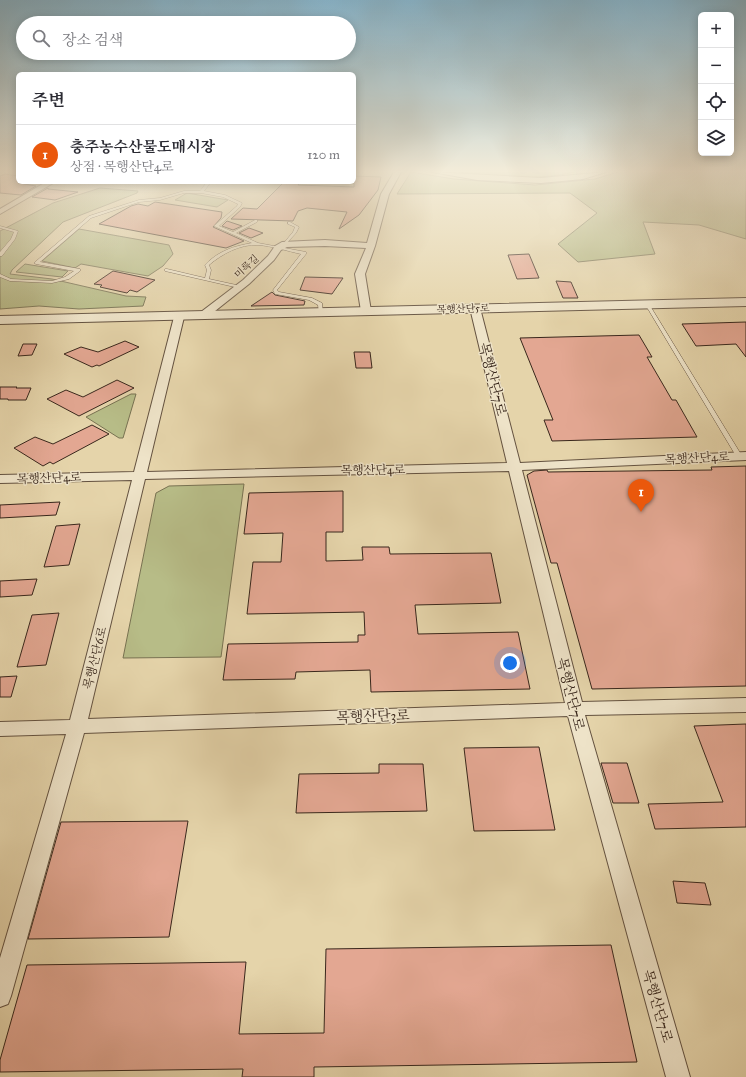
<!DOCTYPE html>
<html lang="ko">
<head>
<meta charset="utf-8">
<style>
  body { margin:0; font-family:"IM FELL Great Primer","Noto Serif KR",serif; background:#f2f2f3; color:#2b2b33 }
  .controls { position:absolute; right:12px; top:12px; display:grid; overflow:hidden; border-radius:6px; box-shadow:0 2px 10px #0003 }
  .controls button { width:36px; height:36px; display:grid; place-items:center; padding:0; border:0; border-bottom:1px solid #e1e1e2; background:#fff; color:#2b2b33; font:20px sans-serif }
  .you { position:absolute; left:510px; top:663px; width:14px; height:14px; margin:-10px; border:3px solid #fff; border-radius:50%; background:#1a73e8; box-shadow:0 0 0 6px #1a73e833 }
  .badge { display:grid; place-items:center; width:26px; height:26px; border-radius:50%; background:#ea580c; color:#fff; font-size:13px; font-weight:700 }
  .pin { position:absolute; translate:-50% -33px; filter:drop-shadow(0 1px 2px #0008) }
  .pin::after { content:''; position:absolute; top:21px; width:14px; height:12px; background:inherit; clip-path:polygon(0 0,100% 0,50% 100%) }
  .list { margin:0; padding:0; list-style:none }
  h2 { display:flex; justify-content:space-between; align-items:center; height:52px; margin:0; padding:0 16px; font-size:17px }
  h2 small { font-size:13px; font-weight:400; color:#7c7c81 }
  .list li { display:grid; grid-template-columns:26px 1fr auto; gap:12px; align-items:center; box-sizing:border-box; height:60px; padding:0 16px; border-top:1px solid #e1e1e2 }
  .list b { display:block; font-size:15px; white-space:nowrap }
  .list p { margin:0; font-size:13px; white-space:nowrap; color:#7c7c81 }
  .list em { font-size:13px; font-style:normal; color:#7c7c81 }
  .icon { flex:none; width:22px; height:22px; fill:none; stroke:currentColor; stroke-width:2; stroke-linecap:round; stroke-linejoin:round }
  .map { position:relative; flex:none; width:746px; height:1077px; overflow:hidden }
  .search { position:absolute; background:#fff; box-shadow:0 2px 10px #0003; left:16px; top:16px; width:340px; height:44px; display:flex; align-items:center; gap:10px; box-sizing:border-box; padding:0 14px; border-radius:22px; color:#7c7c81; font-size:15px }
  .panel { position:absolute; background:#fff; box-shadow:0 2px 10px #0003; left:16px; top:72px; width:340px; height:112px; border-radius:6px }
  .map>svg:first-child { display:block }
</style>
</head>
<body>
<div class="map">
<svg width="746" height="1077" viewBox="0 0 746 1077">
  <rect width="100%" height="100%" fill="#e5d4aa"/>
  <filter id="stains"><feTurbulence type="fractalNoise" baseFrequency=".005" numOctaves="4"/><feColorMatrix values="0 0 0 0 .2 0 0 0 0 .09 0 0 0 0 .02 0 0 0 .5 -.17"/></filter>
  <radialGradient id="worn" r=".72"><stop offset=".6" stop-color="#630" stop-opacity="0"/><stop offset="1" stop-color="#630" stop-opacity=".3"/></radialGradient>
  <!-- green -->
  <path fill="#b7bc87" stroke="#787252" d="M411,172L454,179L535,185L595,179L618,172H746V239L699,225L643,222L655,254L578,262L558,244L597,213L570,193L397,194Z
    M459,172H574C537,181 497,177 459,172Z
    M100,188L138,191L137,193L63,222L12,270L10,274L52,279L126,296L146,297L143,306L79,309L39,306L0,309V231L53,203Z
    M187,193L228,200L217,207L175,200Z
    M79,229L169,245L173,254L163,266L148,276L81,264L75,268L42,261Z
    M25,264L68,271L62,277L16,272Z
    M131,394H136L123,438H119L86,417Z
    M244,484L221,657L123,658L156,493L169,486Z"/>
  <!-- building -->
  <path fill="#e3a792" stroke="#39271c" d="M5,174L18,176V183L36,186L21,195L0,193V176Z
    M354,176L381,177L378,190L359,215L339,229L347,212L307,208L298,211L293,221L231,219L243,208L257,209L284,182H301L298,185L354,187Z
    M48,188V189L78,192L55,200L32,197Z
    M155,202L222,212L221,218L213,227L244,241L226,248L99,224L131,206L138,204L148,206Z
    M227,221L242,226L233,230L222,226Z
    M249,228L263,233L251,238L239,233Z
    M529,254L539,278L517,279L508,255Z
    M113,271L155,280L137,292L130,290L127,293L100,287L102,285L94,284Z
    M305,277L343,278L332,294L300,290Z
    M556,281L571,282L578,298H563Z
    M272,292L275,295L305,301L304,305L251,306Z
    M746,322V357L736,344L696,346L682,324Z
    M639,335L652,357H647L672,400H676L697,437L552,441L544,420H553L520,338Z
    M125,341L139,347L99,366L97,365L92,367L64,354L81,347L98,352Z
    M23,344H37L32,355L18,356Z
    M354,352H370L372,368H356Z
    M117,380L134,388L79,416L47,399L66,390L83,397Z
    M0,387H17L16,388H31L26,400H8V399H0Z
    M92,425L109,434L53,464L50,462L43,466L14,448L35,437L53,444Z
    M746,466V686L592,689L557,563H551L527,475L534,471L547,470L548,472L712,470L711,467Z
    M343,491V532H326V561L363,560L362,547H389L390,554L491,553L501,603L415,605L418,634L518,632L530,689L371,692L370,670L296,672L295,679L223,680L228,644L358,642V635H365L364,612L247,614L253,562H281L283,533L244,534L249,493Z
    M60,502L56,515L0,518V505Z
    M80,524L69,565L44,567L56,526Z
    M37,579L32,595L0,597V581Z
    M59,613L46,665L17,667L32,615Z
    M17,676L11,697H0V677Z
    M746,724V827L655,829L648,804L723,802L694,726Z
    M539,747L555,830L474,831L464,748Z
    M601,763H627L639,803H613Z
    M379,764H423L427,811L296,813L299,774L379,773Z
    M188,821L169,937L28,939L61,822Z
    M673,881L705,883L711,905L677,903Z
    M611,945L637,1062L314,1067V1077H242L243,1069L0,1072V1060L27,965L246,962L239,1034L324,1033L326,949Z"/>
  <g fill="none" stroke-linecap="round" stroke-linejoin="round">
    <!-- service casing -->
    <g stroke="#645240" stroke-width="1">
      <path id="service" d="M207,182H211L204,191L225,195L242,203L240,207L219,226L233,232L255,220H257V222L236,233L258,243L306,252V254L277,290L279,292L312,298L322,303L323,314L319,313L318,305L309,300L275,294L273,290L301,254C287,251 272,246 258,245C240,244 222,254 209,265L211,270L209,279L241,286V288H239L165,271V269H167L205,278L207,270L205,265C218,251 234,246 252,243L214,226L237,206L238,204L223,197L201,193H184L160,200L139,202L91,218L40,262L80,269V271L69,279L52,283L10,281L0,277V274L11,279L52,281L65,277L74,271L36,264L34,263L89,216L139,200L160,198L184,191H200Z
        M288,222H290L299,227L296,233L285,245L283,244L293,232L295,227L288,224Z
        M0,226L18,231L15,239L2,256H0V252L11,239L14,232L0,228Z
        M645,303L649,304L742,456L741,457L739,458L736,456L645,304Z"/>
    </g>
    <!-- minor casing -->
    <g stroke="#645240" stroke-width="2">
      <path id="minor" d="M394,172H401L389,194L375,246L365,274L371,311L369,313H363L361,311L355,274L366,248L325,246L287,247L281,250L274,260L249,284L205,319H197L196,317L197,315L243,280L268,256L275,246L282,242L325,240L367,243L381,194Z
        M432,172L541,178L606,172L583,179L541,183L477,180Z
        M46,182H55L0,214V209Z
        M475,305L480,308L520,463L746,452V460L522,470L582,702L746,698V712L585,715L690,1077H666L568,716L84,733L11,996L8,1004L0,1007V958L66,734L0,736V722L70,720L132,480L0,483V475L134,472L174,317L179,314L184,317L147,472L507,463L470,308ZM509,471L565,703L88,719L145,479Z"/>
    </g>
    <!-- tertiary casing -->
    <g stroke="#645240" stroke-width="2">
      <path id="tertiary" d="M746,298V306L0,324V316Z"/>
    </g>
    <!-- service -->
    <use href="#service" fill="#eee3c8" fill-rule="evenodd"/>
    <!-- minor -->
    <use href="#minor" fill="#eee3c8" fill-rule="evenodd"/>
    <!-- tertiary -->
    <use href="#tertiary" fill="#eee3c8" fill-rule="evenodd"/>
  </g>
  <!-- sky -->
  <linearGradient id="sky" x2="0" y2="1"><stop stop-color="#87b6ce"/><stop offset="0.53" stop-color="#f3ecd9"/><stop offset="1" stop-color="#f3ecd9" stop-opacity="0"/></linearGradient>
  <rect width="746" height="323" fill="url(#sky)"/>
  <g text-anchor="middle" stroke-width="3" stroke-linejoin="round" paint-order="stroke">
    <!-- far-street labels -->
    <g font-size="10" fill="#39271c" stroke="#eee3c8">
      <text transform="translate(246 266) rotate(-42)" y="4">미륵길</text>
      <text transform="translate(463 308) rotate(-2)" y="4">목행산단5로</text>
    </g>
    <!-- street labels -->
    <g font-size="12" fill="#39271c" stroke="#eee3c8">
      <text transform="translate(697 458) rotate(-3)" y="4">목행산단4로</text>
      <text transform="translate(373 470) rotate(-1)" y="4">목행산단4로</text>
      <text transform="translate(49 478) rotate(-2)" y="4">목행산단4로</text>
      <text transform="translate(95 658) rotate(-76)" y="4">목행산단6로</text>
    </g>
    <!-- near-street labels -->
    <g font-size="14" fill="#39271c" stroke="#eee3c8">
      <text transform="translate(493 379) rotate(76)" y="5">목행산단7로</text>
      <text transform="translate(571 694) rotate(76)" y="5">목행산단7로</text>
      <text transform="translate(373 716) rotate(-2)" y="5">목행산단3로</text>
      <text transform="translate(658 1006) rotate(74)" y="5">목행산단7로</text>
    </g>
  </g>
  <rect width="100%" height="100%" filter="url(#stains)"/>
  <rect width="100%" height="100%" fill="url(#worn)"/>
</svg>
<div class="controls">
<button>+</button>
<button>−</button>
<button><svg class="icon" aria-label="locate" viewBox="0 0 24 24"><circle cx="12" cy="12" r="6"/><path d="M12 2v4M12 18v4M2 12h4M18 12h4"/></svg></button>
<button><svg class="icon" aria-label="layers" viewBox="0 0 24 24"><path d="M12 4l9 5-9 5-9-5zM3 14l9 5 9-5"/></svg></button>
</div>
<div class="you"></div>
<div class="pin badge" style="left:641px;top:512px">1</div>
<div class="search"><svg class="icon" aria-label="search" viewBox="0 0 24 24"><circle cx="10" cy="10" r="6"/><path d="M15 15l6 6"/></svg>장소 검색</div>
<section class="panel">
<h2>주변<small></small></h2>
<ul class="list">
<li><span class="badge">1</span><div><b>충주농수산물도매시장</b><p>상점 · 목행산단4로</p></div><em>120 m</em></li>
</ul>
</section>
</div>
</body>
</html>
